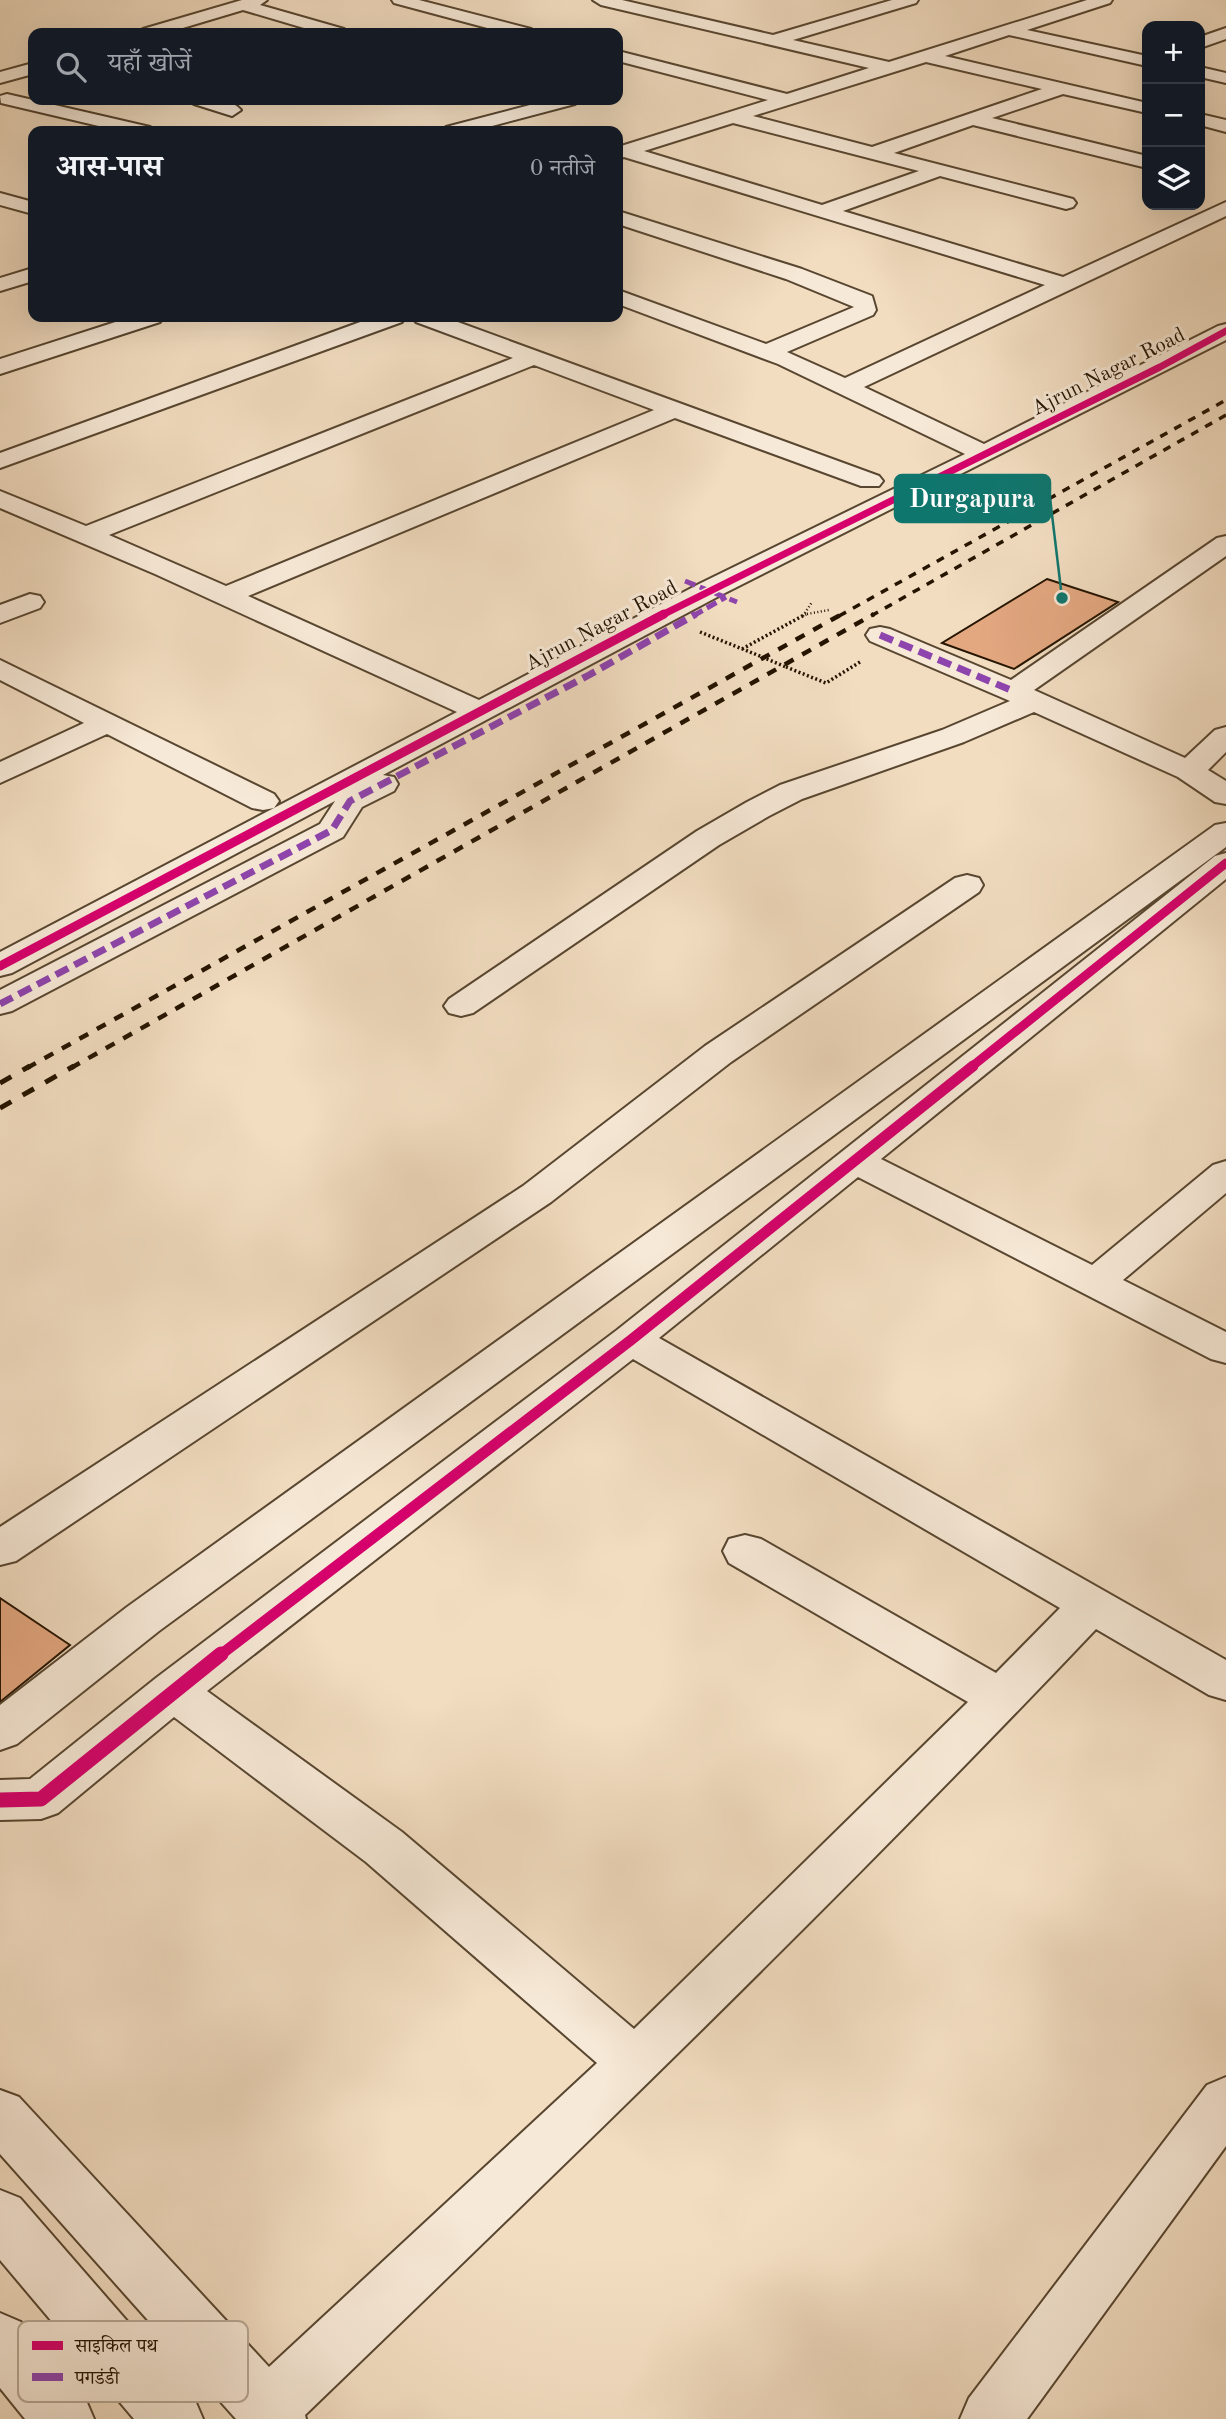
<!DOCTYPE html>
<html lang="hi">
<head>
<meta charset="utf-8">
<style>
  body { margin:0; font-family:"Old Standard TT","Noto Serif Devanagari",serif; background:#20242c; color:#f1f3f6 }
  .controls { position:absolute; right:21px; top:21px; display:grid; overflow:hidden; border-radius:14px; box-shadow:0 7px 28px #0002 }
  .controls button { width:63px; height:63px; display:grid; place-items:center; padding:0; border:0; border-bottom:2px solid #363941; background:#171b24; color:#f1f3f6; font:35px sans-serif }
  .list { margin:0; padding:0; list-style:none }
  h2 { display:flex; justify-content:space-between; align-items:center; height:91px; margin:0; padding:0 28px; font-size:30px }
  h2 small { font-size:23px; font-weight:400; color:#9ea1a6 }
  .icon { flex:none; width:38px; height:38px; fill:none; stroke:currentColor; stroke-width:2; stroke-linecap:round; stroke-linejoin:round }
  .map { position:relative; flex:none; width:1226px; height:2419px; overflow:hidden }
  .search { position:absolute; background:#171b24; box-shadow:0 7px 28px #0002; left:28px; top:28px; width:595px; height:77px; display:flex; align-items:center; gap:18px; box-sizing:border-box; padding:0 24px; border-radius:14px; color:#9ea1a6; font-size:26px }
  .panel { position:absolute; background:#171b24; box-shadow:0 7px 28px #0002; left:28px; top:126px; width:595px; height:196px; border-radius:14px }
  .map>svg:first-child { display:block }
</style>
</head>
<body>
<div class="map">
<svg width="1226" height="2419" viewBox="0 0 1226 2419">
  <rect width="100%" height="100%" fill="#f2ddc1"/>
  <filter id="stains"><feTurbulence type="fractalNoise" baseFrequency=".00286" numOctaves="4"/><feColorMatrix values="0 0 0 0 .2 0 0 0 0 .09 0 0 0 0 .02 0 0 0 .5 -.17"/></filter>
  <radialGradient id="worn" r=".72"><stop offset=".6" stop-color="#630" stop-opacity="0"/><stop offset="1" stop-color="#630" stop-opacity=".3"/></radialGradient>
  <!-- building -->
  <path fill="#e4a881" stroke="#251400" stroke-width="2" d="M1047,579L1118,602L1014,669L942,643Z
    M0,1598L70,1645L0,1702Z"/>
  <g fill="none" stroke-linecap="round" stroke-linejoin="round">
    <!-- minor casing -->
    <g stroke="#584630" stroke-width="4">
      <path id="minor" d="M242,0H267L260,5L344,29L346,33H321L243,10L166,33H141L143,29Z
        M392,0H419L531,29L533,33H506L394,3Z
        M593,0H622L773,35L892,0H918L916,3L793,40L889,62L1087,0H1112L1110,3L1027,30L1147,56V66L1009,35L945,56L1147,103V113L1063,94L992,118L1147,156V168L973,125L894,153L1073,199L1076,203L1073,207L1066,209L940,176L843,211L1063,277L1226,202V216L864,387L984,444L1218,326L1226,324V340L719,596L383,775L394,777L398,784L394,791L362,807L343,837L12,1011L0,1014V990L320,824L335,801L12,973L0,976V952L457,712L155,574L0,508V491L86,526L513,358L416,322L413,317H444L879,476L883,481L879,486H861L675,418L248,596L479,700L699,584L965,454L778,364L618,304V290L766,344L854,307L786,279L618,224V211L802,269L872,296L876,310L873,315L787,352L845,378L1045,285L624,157L618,159V147L768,100L618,61V51L787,94L869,68L601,5ZM926,62L1042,89L872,147L753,116ZM733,123L919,171L822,205L644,151ZM534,365L654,410L226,586L109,535Z
        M1226,28V39L1200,48V37Z
        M33,63V74L0,83V72Z
        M1200,67L1226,73V83L1200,77Z
        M7,94L150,127L152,131H120L1,103L0,96Z
        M191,100C207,99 230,97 241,110L232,116L194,104Z
        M549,100H578L575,104L473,131H444L446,127Z
        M1200,114L1226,120V132L1200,125Z
        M0,193L33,202V214L0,205Z
        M33,268V281L0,291V278Z
        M131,317H163L160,322L0,374V359Z
        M374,317H405L402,322L0,468V453Z
        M1226,536V556L1034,690L1185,758L1215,730L1226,727V752L1208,770L1226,781V804L1215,802L1178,777L1034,712L964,742L802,799L769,816L719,845L473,1013L461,1016L449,1013L444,1006L449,999L697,831L747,802L780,785L942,730L1010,701L870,641L866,635L870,629L880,627L890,629L1011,680L1217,538Z
        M30,594L40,596L44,602L40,608L0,623V605Z
        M0,660L274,794L279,801L274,808L263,810L252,808L107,734L0,783V762L84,723L0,680Z
        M1226,823V847L159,1631L17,1744L0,1750V1705L127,1607L1215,825Z
        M1226,853V879L881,1159L1092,1265L1213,1165L1226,1161V1193L1123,1280L1226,1332V1363L1211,1359L858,1177L659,1338L1226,1660V1700L1209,1695L1096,1629C840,1899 573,2157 305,2415L306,2419H236L0,2154V2090L19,2097L269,2367L597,2063L366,1862L174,1717L58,1813L41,1819L0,1820V1780L30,1779L156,1678L617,1330L1215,856ZM633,1359L1060,1608L996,1673L761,1539L745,1535L729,1539L723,1551L729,1563L968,1702L634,2029L402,1832L207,1691Z
        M967,875L979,878L983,885L979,892L731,1062L551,1202L16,1561L0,1565V1527L523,1186L705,1046L955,878Z
        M1226,2077V2146L1027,2419H960L969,2398L1207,2085Z
        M0,2190L20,2198L194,2398L203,2419H134L0,2260Z
        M0,2313L21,2322L85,2398L94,2419H25L0,2388Z"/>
    </g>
    <!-- path-far1 -->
    <path stroke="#251400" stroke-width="2.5" stroke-dasharray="1 2.5" stroke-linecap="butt" d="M807,614L829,610
      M803,616L812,602"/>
    <!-- path -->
    <path stroke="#251400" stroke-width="3.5" stroke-dasharray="2 2.5" stroke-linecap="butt" d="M700,632L750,652
      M742,649L806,614
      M786,667L826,683L860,662"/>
    <!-- minor -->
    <use href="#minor" fill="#f7e9d7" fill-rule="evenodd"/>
    <!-- rail-far2 -->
    <path stroke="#251400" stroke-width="3.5" stroke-dasharray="8 8" stroke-linecap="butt" d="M839,616L1226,400
      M871,616L1226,415"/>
    <!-- rail-far1 -->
    <path stroke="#251400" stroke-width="4.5" stroke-dasharray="10 10" stroke-linecap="butt" d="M27,1068L842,614
      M71,1068L874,614"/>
    <!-- rail -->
    <path stroke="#251400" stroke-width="5" stroke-dasharray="13 13" stroke-linecap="butt" d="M0,1083L30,1066
      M0,1108L74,1066"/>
    <!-- path-bridge -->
    <path stroke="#251400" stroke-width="3.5" stroke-dasharray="2 2.5" stroke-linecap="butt" d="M750,652L786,667"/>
    <!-- quiet-far1 -->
    <path stroke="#8e44ad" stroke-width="5" stroke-dasharray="11 5" stroke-linecap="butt" d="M685,581L737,602
      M693,616L726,597"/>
    <!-- quiet -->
    <path stroke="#8e44ad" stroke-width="7" stroke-dasharray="14 7" stroke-linecap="butt" d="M880,635L1013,691
      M0,1004L332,830L350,801L589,675L696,614"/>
    <!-- cycleway-far3 casing -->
    <g stroke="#f7e9d7" stroke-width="10">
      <path id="cycleway-far3" d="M660,616L1160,367L1226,331"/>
    </g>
    <!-- cycleway-far2 casing -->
    <g stroke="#f7e9d7" stroke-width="12">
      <path id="cycleway-far2" d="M0,966L664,614
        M970,1068L1226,863"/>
    </g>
    <!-- cycleway-far1 casing -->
    <g stroke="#f7e9d7" stroke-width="16">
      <path id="cycleway-far1" d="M219,1656L631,1340L973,1066"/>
    </g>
    <!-- cycleway casing -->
    <g stroke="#f7e9d7" stroke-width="19">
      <path id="cycleway" d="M0,1800L41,1799L221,1654"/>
    </g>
    <!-- cycleway-far3 -->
    <use href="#cycleway-far3" stroke="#d6006c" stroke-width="7"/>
    <!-- cycleway-far2 -->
    <use href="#cycleway-far2" stroke="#d6006c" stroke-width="9"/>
    <!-- cycleway-far1 -->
    <use href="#cycleway-far1" stroke="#d6006c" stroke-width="11"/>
    <!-- cycleway -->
    <use href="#cycleway" stroke="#d6006c" stroke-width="15"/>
  </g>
  <g text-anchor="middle" stroke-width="6" stroke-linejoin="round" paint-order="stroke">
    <!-- far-street labels -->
    <g font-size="21" fill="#251400" stroke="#f7e9d7">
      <text transform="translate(1108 371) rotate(-27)" y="7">Ajrun Nagar Road</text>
      <text transform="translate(601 625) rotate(-28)" y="7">Ajrun Nagar Road</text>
    </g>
  </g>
  <!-- legend -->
  <rect x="18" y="2321" width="230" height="81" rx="10" fill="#f7e9d7" stroke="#b8a996" stroke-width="2"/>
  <rect x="32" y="2341" width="31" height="9" fill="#d6006c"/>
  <rect x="32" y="2373" width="31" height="8" fill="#8e44ad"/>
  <g font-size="19" fill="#251400">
    <text x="75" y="2352">साइकिल पथ</text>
    <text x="75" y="2384">पगडंडी</text>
  </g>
  <!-- callouts -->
  <path fill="none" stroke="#0f766e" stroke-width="2.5" d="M1062 598L1050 498"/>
  <circle fill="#0f766e" stroke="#f7e9d7" stroke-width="2.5" cx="1062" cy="598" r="7"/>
  <rect fill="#0f766e" stroke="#0f766e" stroke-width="2.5" x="895" y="475" width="155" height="47" rx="7"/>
  <g font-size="26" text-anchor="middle" font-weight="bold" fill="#fff">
    <text x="972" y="507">Durgapura</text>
  </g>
  <rect width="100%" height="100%" filter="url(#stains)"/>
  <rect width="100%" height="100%" fill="url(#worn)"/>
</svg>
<div class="controls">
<button>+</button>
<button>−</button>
<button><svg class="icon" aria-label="layers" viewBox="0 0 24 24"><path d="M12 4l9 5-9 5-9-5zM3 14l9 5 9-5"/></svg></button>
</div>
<div class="search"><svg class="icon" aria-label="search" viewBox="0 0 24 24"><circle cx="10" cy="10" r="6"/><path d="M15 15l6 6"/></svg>यहाँ खोजें</div>
<section class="panel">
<h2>आस-पास<small>0 नतीजे</small></h2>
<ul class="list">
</ul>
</section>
</div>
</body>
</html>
